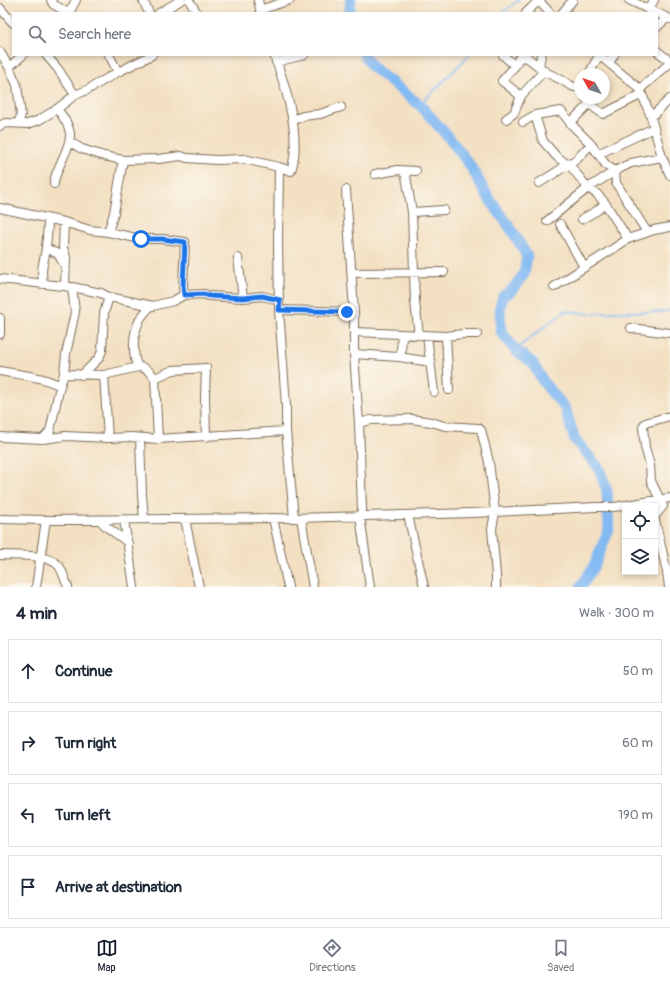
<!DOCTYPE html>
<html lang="en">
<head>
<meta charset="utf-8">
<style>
  body { margin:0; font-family:Pangolin,sans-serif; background:#f6f6f7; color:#1f2937 }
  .controls { position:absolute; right:12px; bottom:12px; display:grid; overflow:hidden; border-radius:0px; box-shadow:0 2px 6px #0003 }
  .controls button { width:36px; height:36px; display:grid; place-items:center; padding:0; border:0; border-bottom:1px solid #e0e1e3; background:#fff; color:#1f2937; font:20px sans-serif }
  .compass { position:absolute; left:574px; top:68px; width:36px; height:36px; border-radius:50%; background:#fff; box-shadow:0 2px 6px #0003; rotate:310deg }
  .stop { position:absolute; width:12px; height:12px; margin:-9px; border:3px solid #1a73e8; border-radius:50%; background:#fff }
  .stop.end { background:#1a73e8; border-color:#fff; box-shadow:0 1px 4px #0008 }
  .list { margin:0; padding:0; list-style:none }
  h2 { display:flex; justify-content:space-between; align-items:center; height:52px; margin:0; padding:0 16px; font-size:17px }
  h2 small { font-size:13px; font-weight:400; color:#747a83 }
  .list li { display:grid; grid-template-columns:26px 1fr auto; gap:12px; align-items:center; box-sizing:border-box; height:64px; margin:0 8px 8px; padding:0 8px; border:1px solid #e0e1e3; border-radius:0px }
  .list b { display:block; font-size:15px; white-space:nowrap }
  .list em { font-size:13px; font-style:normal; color:#747a83 }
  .icon { flex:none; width:22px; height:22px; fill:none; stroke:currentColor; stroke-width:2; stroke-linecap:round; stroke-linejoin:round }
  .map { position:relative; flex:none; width:670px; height:587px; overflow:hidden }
  .search { position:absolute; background:#fff; box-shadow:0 2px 6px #0003; left:12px; right:12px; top:12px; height:44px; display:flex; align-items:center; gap:10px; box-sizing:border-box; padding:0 14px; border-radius:0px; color:#747a83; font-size:15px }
  .sheet { height:340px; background:#fff }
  nav { display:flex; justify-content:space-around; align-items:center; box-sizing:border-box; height:56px; border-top:1px solid #e0e1e3; background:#fff; font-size:11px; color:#747a83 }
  nav a { display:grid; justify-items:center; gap:2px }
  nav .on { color:#111827 }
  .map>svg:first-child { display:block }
</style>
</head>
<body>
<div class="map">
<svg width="670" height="587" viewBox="0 0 670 587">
  <rect width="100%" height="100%" fill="#fbf7ec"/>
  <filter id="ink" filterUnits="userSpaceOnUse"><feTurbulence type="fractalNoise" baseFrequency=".025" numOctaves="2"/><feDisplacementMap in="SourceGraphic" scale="8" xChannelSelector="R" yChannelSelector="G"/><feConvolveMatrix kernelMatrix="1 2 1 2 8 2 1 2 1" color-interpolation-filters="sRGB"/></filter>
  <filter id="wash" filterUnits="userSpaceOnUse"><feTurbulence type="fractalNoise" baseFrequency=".012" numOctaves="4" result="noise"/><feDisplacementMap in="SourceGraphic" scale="16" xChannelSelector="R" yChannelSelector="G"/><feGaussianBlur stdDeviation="0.9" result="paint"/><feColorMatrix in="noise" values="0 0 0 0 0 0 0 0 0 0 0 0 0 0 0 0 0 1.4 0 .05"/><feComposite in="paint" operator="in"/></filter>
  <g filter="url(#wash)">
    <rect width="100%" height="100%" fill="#f3e0c2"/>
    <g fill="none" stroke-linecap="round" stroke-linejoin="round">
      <!-- stream -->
      <path stroke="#83baf3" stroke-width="2" d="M502,13L519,0
        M420,105L469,55
        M515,350L565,311L590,314L615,312H662L670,310"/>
      <!-- river -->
      <path stroke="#83baf3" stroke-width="11" d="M349,13L351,0
        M364,55L372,67L420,105L451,140L471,167L488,197L511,229L527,256L524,274L511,291L503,297L500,307L501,331L515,350L532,362L544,383L565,408L575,440L599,468L607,491L609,529L595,564L581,587"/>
    </g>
  </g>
  <g filter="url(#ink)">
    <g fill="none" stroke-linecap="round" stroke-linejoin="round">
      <!-- minor casing -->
      <g stroke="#7b6a57" stroke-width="10">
        <path id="minor" d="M51,0L53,4L68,13
          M143,0L149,13
          M189,0L197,13
          M258,0L261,13
          M538,0L550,13
          M629,0L656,13
          M0,8L13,23
          M260,10L290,0
          M648,10L654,0
          M69,13L76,0
          M159,13L181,0
          M526,13L538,1
          M562,13L573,0
          M657,13L670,19
          M657,27L667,18
          M657,51L670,61
          M0,52L9,67L17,85L21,115L19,121L17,123
          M46,55L58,69L75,95
          M109,55L118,72
          M274,55C286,87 302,138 291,171L279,167L278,242L279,310L286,405V431L294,518
          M503,55L515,66
          M524,55L547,73L558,78L570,85L574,87H580
          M599,55L640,89L651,117L662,157L670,175
          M276,62L304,55
          M609,63L614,55
          M9,67L23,55
          M539,67L541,55
          M589,74L599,55
          M640,89L670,63
          M521,96L502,81L515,66L519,58L527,57
          M586,98L589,104L603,114L642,94
          M535,115L543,141L556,156L572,168L588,188L597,194L605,203L628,239
          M651,117L670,99
          M506,119L514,113L521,96L541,74L542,70
          M293,120L303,116L320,114L341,107
          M523,122L535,115L561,111L571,124L591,144L606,165L615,171L616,183L647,232
          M570,123L589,104
          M0,126L5,123L28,124L39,120L57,109L75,95L87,90L118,72L152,55
          M70,142L82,149L104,156L123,160L158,159L181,156L187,158L216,160L244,159L279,167
          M598,154L654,128
          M403,171L406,176L412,212L415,302L419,335
          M375,174L398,170L416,171
          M539,183L577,159L591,144
          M54,184C54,177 57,173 59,167C71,140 77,133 57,109
          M346,190L354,312V354L359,423L362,510L360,516L370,587
          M0,208L64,222L90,230L108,232L114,213L123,160
          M412,212L444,210
          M582,219L598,210L605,203
          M547,221L588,188L615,171L631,163L662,157
          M64,222L63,248L66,257L65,286
          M560,224L584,267
          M108,232L141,239H163L185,242L183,286L184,295
          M46,248L58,254L65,266
          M238,258L243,298L262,296L279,300
          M352,273L444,272
          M0,279L72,287L101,293L109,297L153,306L173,301L184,295L204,294L209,296L243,298
          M44,284C39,271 45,260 46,247C47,238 48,228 48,219
          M554,287L628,239L654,230L670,227
          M279,310L354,312
          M0,318V334
          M631,328L670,333
          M355,332L446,336L463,334H477
          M427,336L434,392
          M446,336L449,390
          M354,354L399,357L431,362
          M399,357L401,353L402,335
          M138,367C132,356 133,335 138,324C139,319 147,310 151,306
          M0,371C20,375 42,376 60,386
          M64,374L104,375L138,367C146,367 151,373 155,378L158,439
          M82,375L99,358L102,351L104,313L109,297
          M104,375L108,438
          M155,378L173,370L206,368L205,397L206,437
          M359,423L371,420L411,419L431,422L445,426L478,428L481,430L489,462L495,512L492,529L496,575V587
          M0,437L43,439L65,436L108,438L132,437L158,439L286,431
          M140,438L142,495L144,519
          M43,439L50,431L60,386L64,374L66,354L75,312L72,287
          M408,515L424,587
          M655,516L663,506L651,481L650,465L645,447L643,427L645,423L670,416
          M273,518L288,587
          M301,518L313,587
          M0,519L46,520L294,518L473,513L597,507H614L670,498
          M185,519L199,587
          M100,520C107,530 119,534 128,543
          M124,520L134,587
          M655,520L667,572L669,587
          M0,555C16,556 48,553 59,566C63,572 65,580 68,587
          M36,587L46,520"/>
      </g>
      <!-- minor -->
      <use href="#minor" stroke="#fff" stroke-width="8"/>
    </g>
  </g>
  <g fill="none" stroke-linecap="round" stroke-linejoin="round" filter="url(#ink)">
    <!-- route -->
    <path stroke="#1a73e8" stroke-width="5" d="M141,239H162L185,242L183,286L184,295L204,294L209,296L243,298L262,296L280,300L279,310L347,312"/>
  </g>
</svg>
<div class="controls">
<button><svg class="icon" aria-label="locate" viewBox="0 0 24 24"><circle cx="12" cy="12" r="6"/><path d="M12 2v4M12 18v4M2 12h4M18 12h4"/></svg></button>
<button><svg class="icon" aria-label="layers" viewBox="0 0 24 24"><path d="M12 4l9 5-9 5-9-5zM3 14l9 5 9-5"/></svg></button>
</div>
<svg class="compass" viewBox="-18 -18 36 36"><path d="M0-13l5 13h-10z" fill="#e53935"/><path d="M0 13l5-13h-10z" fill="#747a83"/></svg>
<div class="stop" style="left:141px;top:239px"></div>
<div class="stop end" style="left:347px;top:312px"></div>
<div class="search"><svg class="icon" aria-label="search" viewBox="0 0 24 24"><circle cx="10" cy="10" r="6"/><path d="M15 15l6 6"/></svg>Search here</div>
</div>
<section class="sheet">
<h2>4 min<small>Walk · 300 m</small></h2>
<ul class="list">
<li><svg class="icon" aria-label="ahead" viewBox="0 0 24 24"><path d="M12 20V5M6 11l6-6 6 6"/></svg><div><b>Continue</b></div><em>50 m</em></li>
<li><svg class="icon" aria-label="right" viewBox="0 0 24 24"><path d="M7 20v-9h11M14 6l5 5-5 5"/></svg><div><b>Turn right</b></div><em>60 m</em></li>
<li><svg class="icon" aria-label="left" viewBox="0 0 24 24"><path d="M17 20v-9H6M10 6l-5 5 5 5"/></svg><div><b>Turn left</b></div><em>190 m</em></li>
<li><svg class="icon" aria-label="arrive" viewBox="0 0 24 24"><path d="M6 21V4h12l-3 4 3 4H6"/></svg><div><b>Arrive at destination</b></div></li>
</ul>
</section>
<nav>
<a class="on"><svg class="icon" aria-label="map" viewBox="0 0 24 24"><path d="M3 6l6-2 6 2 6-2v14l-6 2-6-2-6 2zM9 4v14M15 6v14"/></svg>Map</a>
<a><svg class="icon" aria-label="directions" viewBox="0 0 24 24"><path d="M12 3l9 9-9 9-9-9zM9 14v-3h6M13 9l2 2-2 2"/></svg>Directions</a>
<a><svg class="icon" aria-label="saved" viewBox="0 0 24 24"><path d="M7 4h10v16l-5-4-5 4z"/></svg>Saved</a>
</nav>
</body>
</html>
